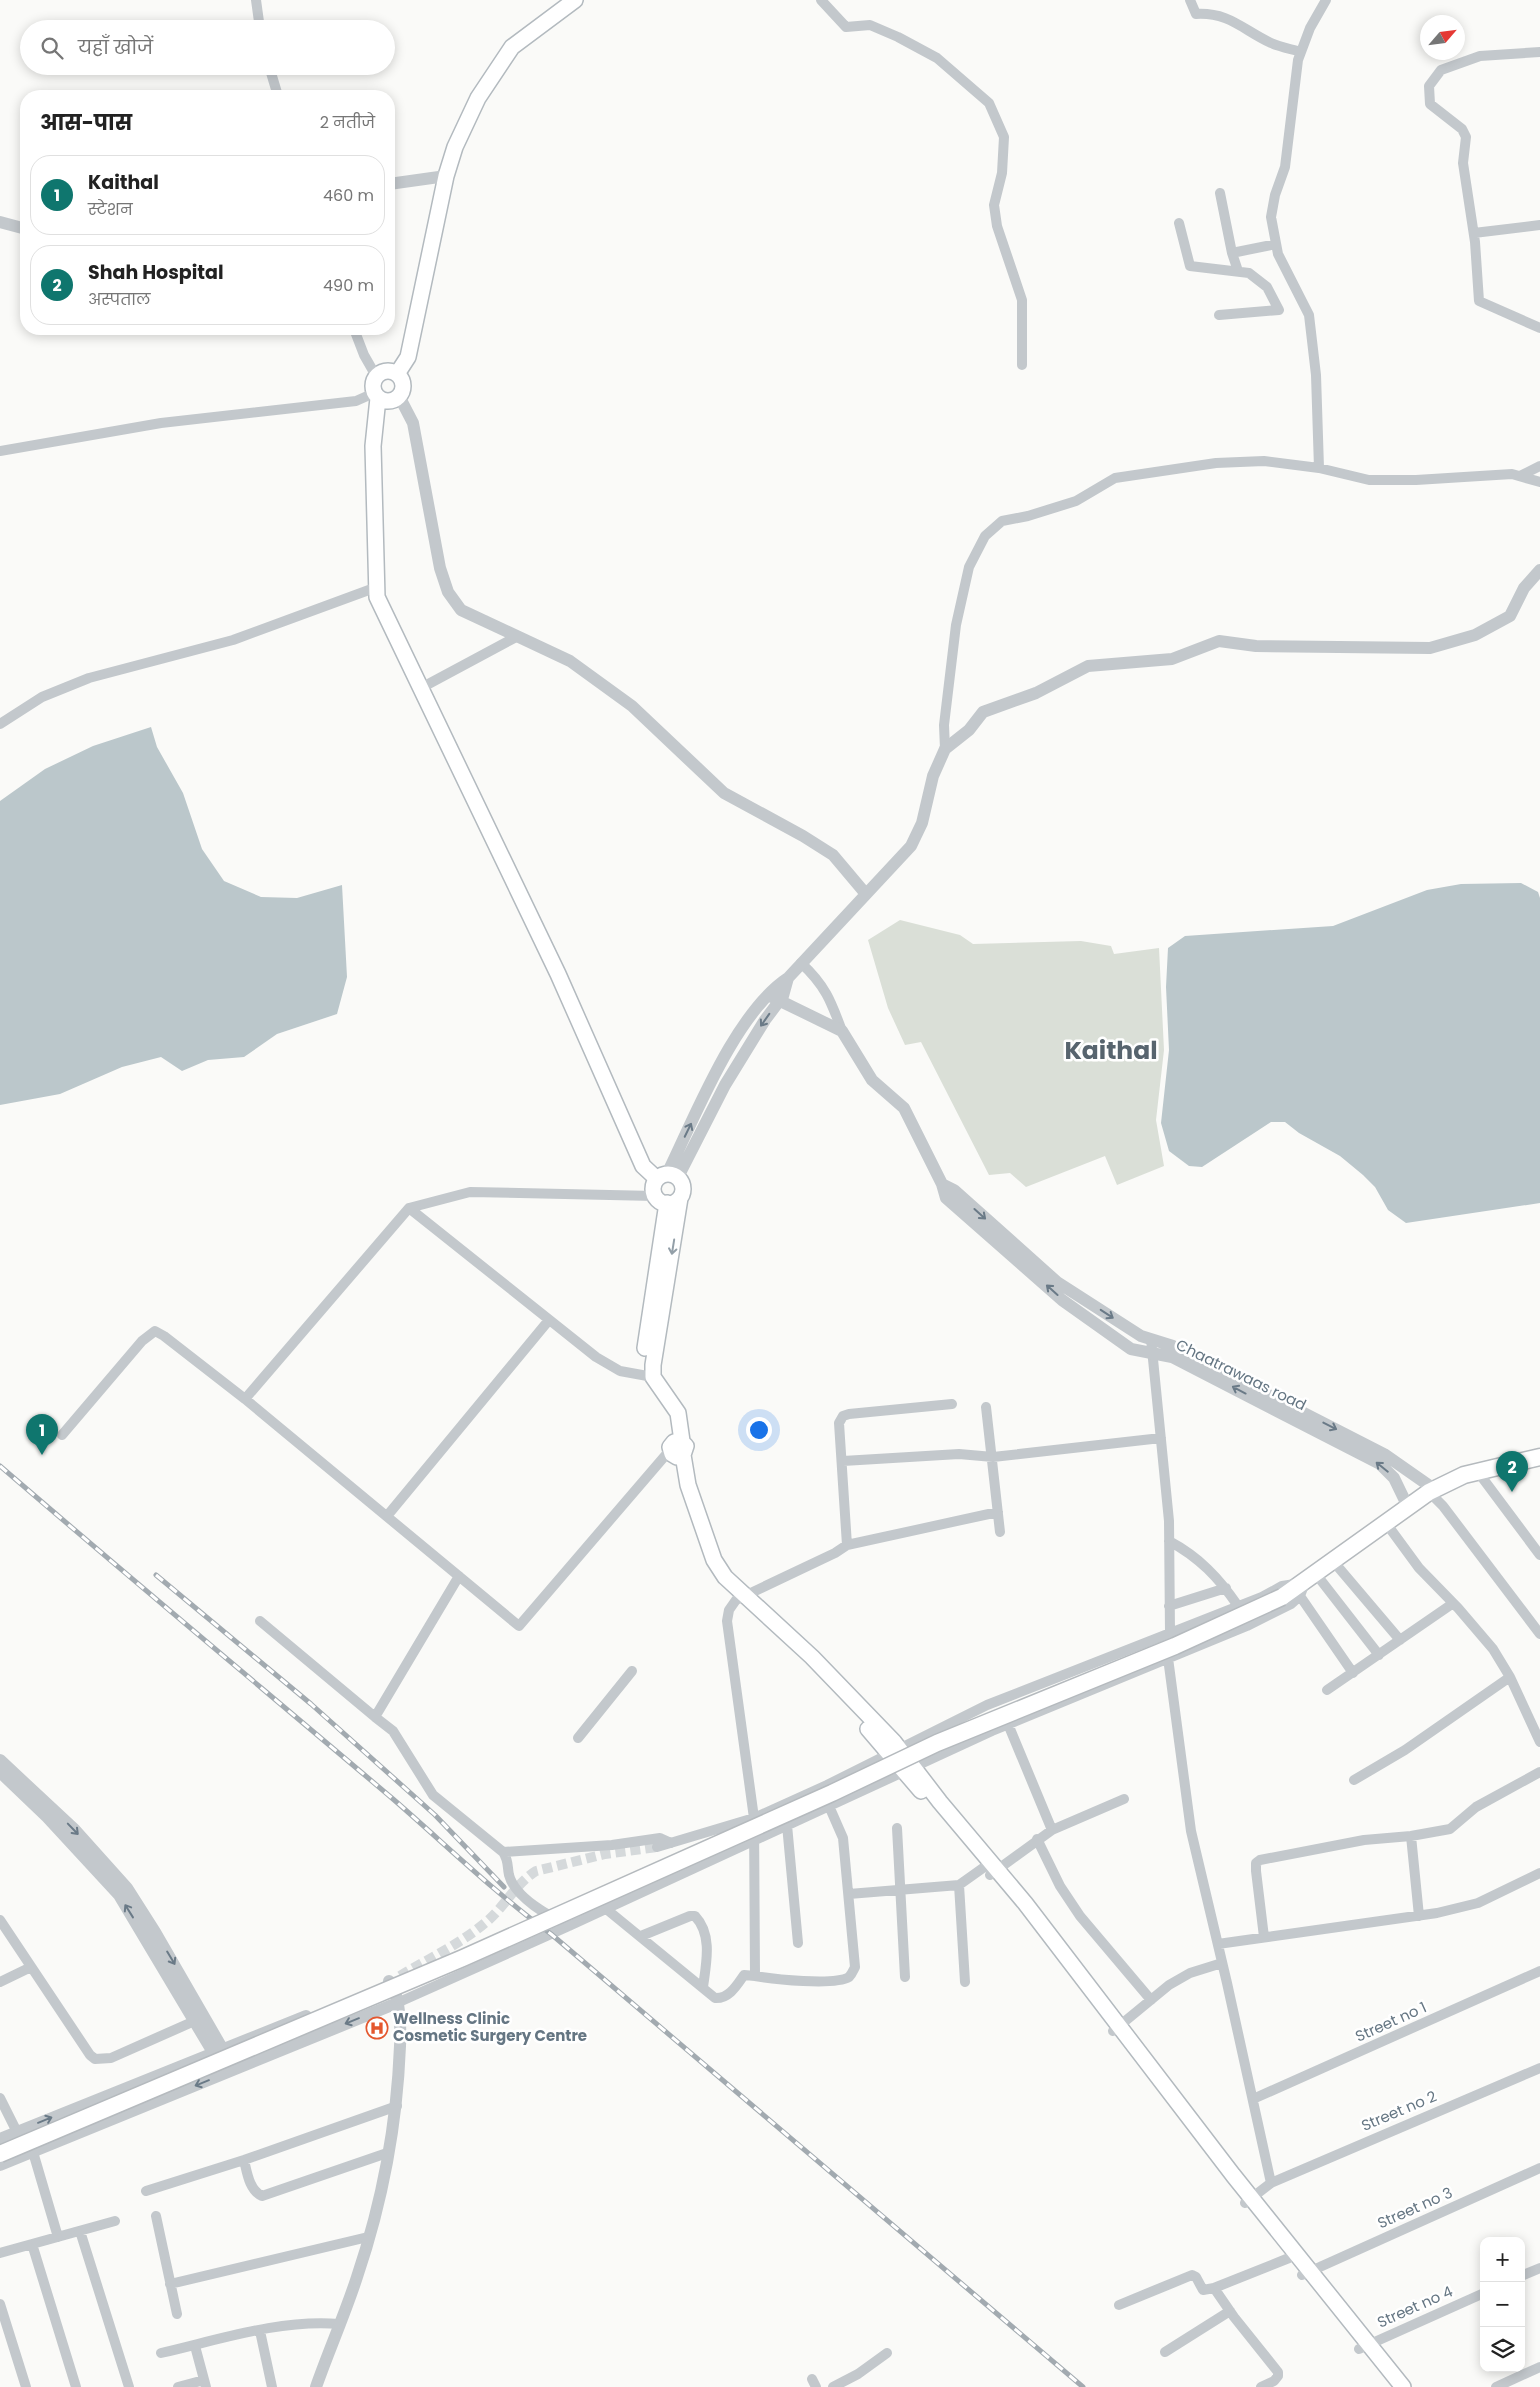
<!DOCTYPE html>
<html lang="hi">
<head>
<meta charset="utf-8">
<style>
  body { margin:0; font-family:Poppins,"Noto Sans Devanagari",sans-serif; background:#f2f2f2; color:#222 }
  .controls { position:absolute; right:15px; bottom:15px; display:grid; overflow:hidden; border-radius:10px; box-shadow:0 2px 12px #0003 }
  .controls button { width:45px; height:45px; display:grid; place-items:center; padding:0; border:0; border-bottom:1px solid #e0e0e0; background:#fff; color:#222; font:25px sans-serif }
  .compass { position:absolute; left:1420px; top:15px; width:45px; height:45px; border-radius:50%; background:#fff; box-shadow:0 2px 12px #0003; rotate:62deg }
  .you { position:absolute; left:758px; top:1429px; width:18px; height:18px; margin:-12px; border:4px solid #fff; border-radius:50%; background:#1a73e8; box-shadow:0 0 0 8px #1a73e833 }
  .badge { display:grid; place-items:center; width:32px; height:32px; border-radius:50%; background:#0f766e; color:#fff; font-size:16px; font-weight:700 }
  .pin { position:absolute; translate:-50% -41px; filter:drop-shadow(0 1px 2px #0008) }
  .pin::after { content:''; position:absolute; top:26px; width:18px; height:15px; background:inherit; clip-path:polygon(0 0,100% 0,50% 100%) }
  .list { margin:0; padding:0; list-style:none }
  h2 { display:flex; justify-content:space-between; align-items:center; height:65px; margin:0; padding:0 20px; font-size:21px }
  h2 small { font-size:16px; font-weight:400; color:#767676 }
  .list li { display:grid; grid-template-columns:32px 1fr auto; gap:15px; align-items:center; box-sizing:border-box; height:80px; margin:0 10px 10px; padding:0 10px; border:1px solid #e0e0e0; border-radius:20px }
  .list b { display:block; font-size:19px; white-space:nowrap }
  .list p { margin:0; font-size:16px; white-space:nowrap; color:#767676 }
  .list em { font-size:16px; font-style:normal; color:#767676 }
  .icon { flex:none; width:28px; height:28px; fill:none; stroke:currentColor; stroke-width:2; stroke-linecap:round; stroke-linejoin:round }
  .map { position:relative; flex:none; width:1540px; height:2387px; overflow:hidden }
  .search { position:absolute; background:#fff; box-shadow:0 2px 12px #0003; left:20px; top:20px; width:375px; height:55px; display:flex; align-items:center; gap:12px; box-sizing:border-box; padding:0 18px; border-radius:28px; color:#767676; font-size:19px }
  .panel { position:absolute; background:#fff; box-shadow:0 2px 12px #0003; left:20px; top:90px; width:375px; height:245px; border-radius:20px }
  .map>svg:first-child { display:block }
</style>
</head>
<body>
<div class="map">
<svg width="1540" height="2387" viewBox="0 0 1540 2387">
  <rect width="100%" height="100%" fill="#fafaf8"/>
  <!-- green -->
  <path fill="#dadfd7" d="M900,920L960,935L973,944L1081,941L1111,946L1114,954L1159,948L1164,1050L1156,1120L1164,1166L1117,1185L1105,1156L1026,1187L1010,1173L989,1175L921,1042L905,1045L888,1008L868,940Z"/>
  <!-- water -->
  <path fill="#bbc7cb" d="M151,727L157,747L183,793L202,849L224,881L261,897L297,898L342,885L347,977L337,1014L277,1034L244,1057L208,1060L182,1071L161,1057L122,1067L60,1094L0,1105V801L45,769L93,746Z
    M1521,883L1538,892L1540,898V1203L1406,1223L1388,1210L1375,1187L1363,1175L1340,1156L1299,1133L1285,1122H1271L1202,1167L1189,1166L1169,1151L1161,1123L1169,1050L1166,987L1168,948L1185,936L1333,926L1427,890L1461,884Z"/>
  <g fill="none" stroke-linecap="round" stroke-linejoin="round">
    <!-- minor-tunnel -->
    <path stroke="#d5d9db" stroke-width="10" stroke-dasharray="10 5" stroke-linecap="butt" d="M400,1976C428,1959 460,1944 485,1923C504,1908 515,1884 536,1871L605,1854L657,1847"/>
    <!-- secondary casing -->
    <g stroke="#b3babf" stroke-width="18">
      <path id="secondary" d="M373 386a15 15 0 1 1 30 0a15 15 0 1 1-30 0Z
        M397,374L408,357L446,176L455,147L478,98L512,47L575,0
        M378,398L373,446L377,597L558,974L643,1166L657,1179
        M653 1189a15 15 0 1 1 30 0a15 15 0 1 1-30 0Z
        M680,1198L653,1365V1377L678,1413L682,1441
        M645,1348L667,1203
        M683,1455L677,1457L672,1454L670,1447L674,1442L680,1440L686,1446L683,1455L688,1485L714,1560L725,1577L812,1657L894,1742L940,1802L1025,1903L1233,2175L1403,2387
        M868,1729L921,1791"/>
    </g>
    <!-- primary casing -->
    <g stroke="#b5babe" stroke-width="19">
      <path id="primary" d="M1282,1597L1429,1492L1464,1475L1540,1457"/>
    </g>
    <!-- minor -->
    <path stroke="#c3c8cc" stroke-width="10" d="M256,0L260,29
      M821,0L846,27L870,25L898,37L937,58L989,103L1004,137L1002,173L994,205L997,226L1022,300V365
      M1190,0L1196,14C1229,12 1243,30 1271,43C1280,47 1291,49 1301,52
      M1540,52L1480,56L1441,70L1429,86L1430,104L1462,129L1466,137L1463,163L1475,242L1479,301L1540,328
      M269,66L278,96
      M1220,193L1232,253
      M1179,223L1190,266L1249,273L1267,287L1279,310L1219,315
      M1474,233L1540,225
      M1238,271L1232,253L1276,244
      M354,329L364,355L376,376
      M0,451L161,423L356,401L374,393
      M1319,468L1316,375L1309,315L1278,254L1271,217L1275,195L1285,167L1298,60L1310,28L1326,0
      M1520,476L1540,466
      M421,688L518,636
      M0,724L42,697L89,678L233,640L377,587
      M945,749L944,725L956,625L969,567L985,536L1002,521L1028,516L1076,501L1115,478L1216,463L1264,461L1319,468L1369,480H1416L1512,474L1540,482
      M801,963C825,985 831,1001 842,1031
      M409,1208L596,1357L620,1371L653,1377
      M1151,1339L1169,1521L1170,1632
      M245,1399L409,1208L470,1192L655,1196
      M986,1407L1000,1532
      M62,1435L142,1341L155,1331L164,1336L245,1399L519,1626L670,1450
      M843,1461L959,1454L993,1457L1161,1438
      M1478,1472L1540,1555
      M1429,1492L1443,1506L1540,1634
      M387,1516L549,1320
      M1386,1523L1419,1568L1458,1608L1493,1649L1510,1677L1540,1742
      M1169,1541C1199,1557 1219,1578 1238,1606
      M847,1545L839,1423L843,1416L849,1414L952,1404
      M1333,1561L1400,1640
      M1316,1574L1379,1655
      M1300,1596L1353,1673
      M1169,1606L1226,1588
      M260,1621L375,1717L459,1576
      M1168,1658L1191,1831L1227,1983L1271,2183L1245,2203
      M1327,1690L1452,1604
      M375,1717L393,1731L433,1795L503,1852C509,1861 507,1866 509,1875C515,1898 549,1916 569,1926L992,1731L1247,1626L1291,1604L1300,1596L1305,1582
      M1008,1724L1052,1830
      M578,1738L632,1671
      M1354,1780L1405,1750L1510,1677
      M829,1806L843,1838L855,1967C853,1971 852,1974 849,1977C834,1986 773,1979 755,1976L754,1818L727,1621L729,1610L736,1600L835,1553L847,1545L998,1512
      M787,1825L798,1943
      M897,1828L905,1977
      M1411,1836L1419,1916
      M1037,1839L1060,1886L1080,1916L1151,2000
      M657,1847L754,1818L827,1785L987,1705L1262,1597L1282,1586L1295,1584
      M503,1852L612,1845L660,1838L671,1843
      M990,1875L1052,1830L1124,1799
      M959,1885L965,1982
      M849,1894L959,1885L990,1863
      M605,1908L715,1998C729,1999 737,1985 744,1975L755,1976
      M0,1920L90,2055L95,2059L111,2058L199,2019
      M641,1936L690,1916H695C713,1935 706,1964 703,1987
      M1264,1937L1256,1871V1863L1260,1860L1364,1840L1411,1836L1450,1829L1476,1807L1540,1772
      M1218,1944L1437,1913L1478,1903L1540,1873
      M0,1982L31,1967
      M397,2003L569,1926
      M1113,2031L1169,1985L1190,1973L1222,1963
      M0,2098L17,2132
      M1253,2099L1540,1971
      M33,2152L58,2237
      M244,2160C247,2172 249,2190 262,2196L387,2153
      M1271,2183L1540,2068
      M146,2191L244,2160L397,2106
      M156,2216L177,2314
      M80,2231L129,2387
      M32,2244L76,2387
      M0,2253L115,2221
      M1302,2275L1540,2168
      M1521,2276L1540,2268
      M170,2284L368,2237
      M0,2304L26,2387
      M1119,2305L1192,2275L1196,2277L1203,2290L1214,2288
      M260,2331L272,2387
      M195,2346L206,2387
      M1359,2349L1484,2293
      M1165,2352L1230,2311
      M161,2353C218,2340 280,2319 339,2324
      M812,2379L816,2387
      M178,2387L204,2380
      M833,2387L858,2374L887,2353
      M1261,2387L1274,2381L1278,2376V2372L1234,2317L1214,2288L1289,2258
      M1496,2387L1540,2367"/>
    <!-- tertiary -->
    <path stroke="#c3c8cc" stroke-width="12" d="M389,184L446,176
      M0,222L26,229
      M399,396L413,423L440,568L448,592L461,610L570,661L632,706L724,793L803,836L833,855L865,893
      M768,995L842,1031L872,1080L904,1108L942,1184L946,1198L1062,1300L1131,1349L1172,1357L1380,1464L1394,1478L1408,1507
      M667,1174C695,1117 735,1013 788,978L911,846L922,823L933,776L945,749L969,730L983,712L1036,693L1088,666L1172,659L1219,641L1256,646L1430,648L1475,635L1510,616L1524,588L1540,570
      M678,1177L725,1085L765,1020L783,996L788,978
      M942,1184L954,1190L1057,1282L1141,1336L1173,1346L1384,1454L1434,1489
      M0,1760L75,1830L127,1888L155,1932L226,2055
      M0,1772L47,1817L119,1895L217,2059
      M0,2139L306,2016
      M0,2165L397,2003
      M316,2387C329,2350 345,2314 357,2277C382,2203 397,2123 400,2046C401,2030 400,1992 389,1981"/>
    <!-- secondary -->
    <use href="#secondary" stroke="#fff" stroke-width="15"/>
    <!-- primary -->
    <use href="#primary" stroke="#fff" stroke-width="16"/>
    <!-- rail casing -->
    <g stroke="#a2aab0" stroke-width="5">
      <path id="rail" d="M0,1466C130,1578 262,1688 393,1799C445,1844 495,1893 551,1934L1083,2387
        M156,1575L311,1704L435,1815L504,1887"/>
    </g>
    <!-- rail -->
    <use href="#rail" stroke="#fff" stroke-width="3" stroke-dasharray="9" stroke-linecap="butt"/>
    <!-- primary-bridge casing -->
    <g stroke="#b5babe" stroke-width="19" stroke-linecap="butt">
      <path id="primary-bridge" d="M0,2154L463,1958L832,1793L937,1743L1175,1646L1282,1597"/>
    </g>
    <!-- primary-bridge -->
    <use href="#primary-bridge" stroke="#fff" stroke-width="16"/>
  </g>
  <!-- one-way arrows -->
  <defs><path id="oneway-shaft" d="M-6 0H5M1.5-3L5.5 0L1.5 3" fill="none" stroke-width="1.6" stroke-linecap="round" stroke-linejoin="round" transform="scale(1.25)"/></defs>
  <g stroke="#6a7a87">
    <use href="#oneway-shaft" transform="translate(765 1020) rotate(125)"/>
    <use href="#oneway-shaft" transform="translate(688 1130) rotate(-64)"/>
    <use href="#oneway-shaft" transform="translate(980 1214) rotate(42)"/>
    <use href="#oneway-shaft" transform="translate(1052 1290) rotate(-138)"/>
    <use href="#oneway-shaft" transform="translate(1107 1314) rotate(33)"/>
    <use href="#oneway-shaft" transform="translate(1239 1390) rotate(-152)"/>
    <use href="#oneway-shaft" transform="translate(1330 1426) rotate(27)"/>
    <use href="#oneway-shaft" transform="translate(1382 1467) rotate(-141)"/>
    <use href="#oneway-shaft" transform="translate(73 1829) rotate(46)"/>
    <use href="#oneway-shaft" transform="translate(129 1911) rotate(-122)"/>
    <use href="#oneway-shaft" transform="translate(171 1958) rotate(59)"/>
    <use href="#oneway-shaft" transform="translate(352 2021) rotate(158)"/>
    <use href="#oneway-shaft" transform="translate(202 2083) rotate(158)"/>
    <use href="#oneway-shaft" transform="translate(45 2120) rotate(-22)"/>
  </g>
  <use stroke="#939fa8" href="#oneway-shaft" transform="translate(673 1247) rotate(99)"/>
  <!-- icons -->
  <defs>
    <g id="hospital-ring" transform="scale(1.125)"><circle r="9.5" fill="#fff" stroke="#e4572e" stroke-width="1.5"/><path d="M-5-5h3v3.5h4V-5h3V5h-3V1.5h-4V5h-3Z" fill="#e4572e"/></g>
  </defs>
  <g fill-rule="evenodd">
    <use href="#hospital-ring" x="377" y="2028"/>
  </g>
  <g text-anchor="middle" stroke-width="5" stroke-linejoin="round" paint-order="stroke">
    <!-- street labels -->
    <g font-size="15" fill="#657683" stroke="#fff">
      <text transform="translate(1241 1375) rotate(26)" y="5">Chaatrawaas road</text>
      <text transform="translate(1391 2022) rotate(-24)" y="5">Street no 1</text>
      <text transform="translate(1399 2111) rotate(-23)" y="5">Street no 2</text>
      <text transform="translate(1415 2208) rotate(-24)" y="5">Street no 3</text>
      <text transform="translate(1415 2307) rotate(-24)" y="5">Street no 4</text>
    </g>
    <!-- poi labels -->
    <g font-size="15" font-weight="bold" fill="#657683" stroke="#fff" text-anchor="start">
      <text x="393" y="2024">Wellness Clinic<tspan x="393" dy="17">Cosmetic Surgery Centre</tspan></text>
    </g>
    <!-- town labels -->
    <g font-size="25" font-weight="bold" fill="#57646e" stroke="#fff">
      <text x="1111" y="1059">Kaithal</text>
    </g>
  </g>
</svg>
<div class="controls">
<button>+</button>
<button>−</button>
<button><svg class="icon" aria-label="layers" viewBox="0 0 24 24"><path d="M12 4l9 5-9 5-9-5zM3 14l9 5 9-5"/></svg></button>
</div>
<svg class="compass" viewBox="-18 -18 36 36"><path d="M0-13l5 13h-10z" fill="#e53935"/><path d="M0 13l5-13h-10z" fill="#767676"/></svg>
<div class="you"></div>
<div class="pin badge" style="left:42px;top:1455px">1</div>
<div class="pin badge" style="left:1512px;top:1492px">2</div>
<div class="search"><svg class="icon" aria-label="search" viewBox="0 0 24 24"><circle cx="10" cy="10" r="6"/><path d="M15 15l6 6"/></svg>यहाँ खोजें</div>
<section class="panel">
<h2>आस-पास<small>2 नतीजे</small></h2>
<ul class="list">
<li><span class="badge">1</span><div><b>Kaithal</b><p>स्टेशन</p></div><em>460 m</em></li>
<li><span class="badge">2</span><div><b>Shah Hospital</b><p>अस्पताल</p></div><em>490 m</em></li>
</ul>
</section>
</div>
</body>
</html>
